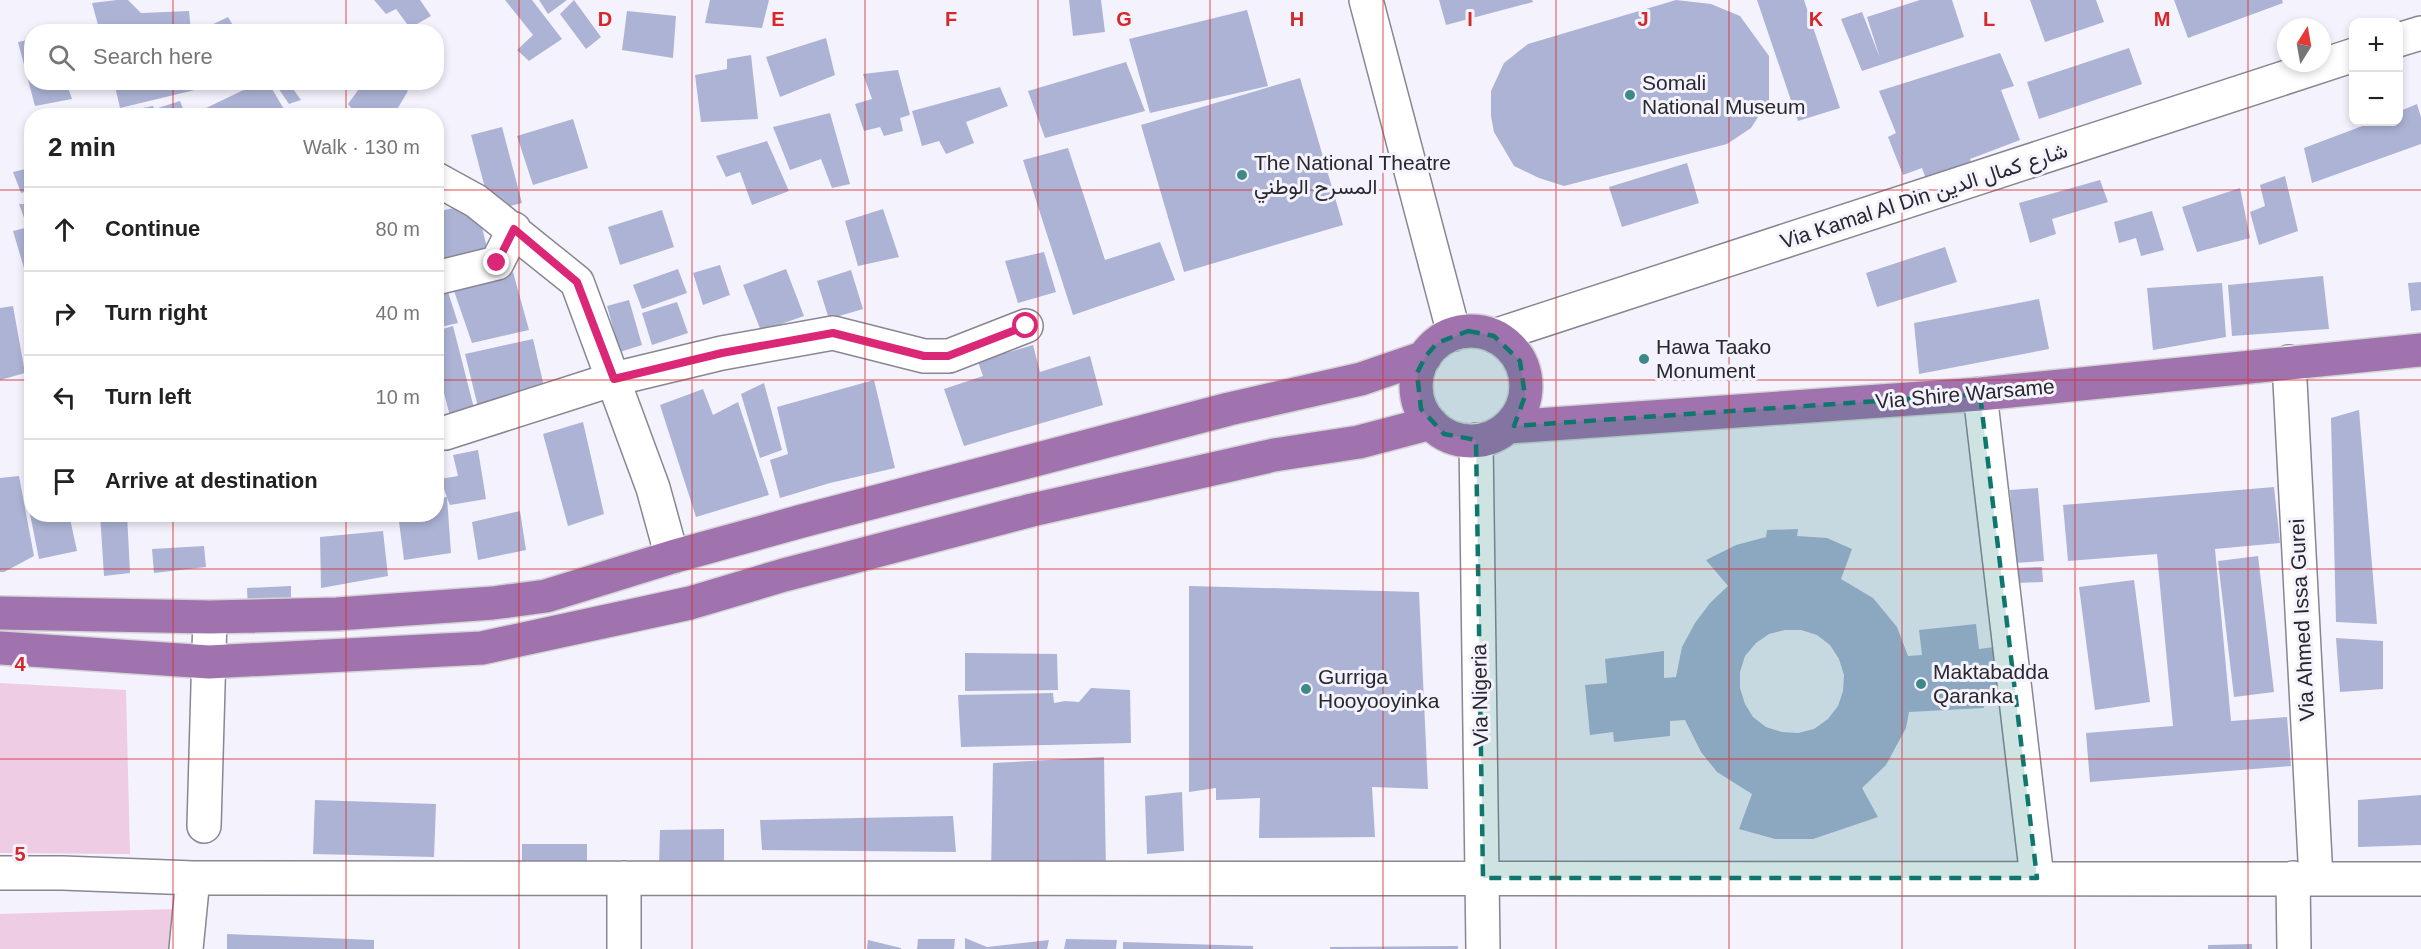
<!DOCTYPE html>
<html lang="en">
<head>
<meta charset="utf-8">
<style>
  body { margin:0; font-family:Helvetica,Vazirmatn,sans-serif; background:#f2f2f2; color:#222 }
  .controls { position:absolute; right:18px; top:18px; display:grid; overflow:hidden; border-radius:12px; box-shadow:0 3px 9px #0003 }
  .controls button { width:54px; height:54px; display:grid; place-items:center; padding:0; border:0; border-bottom:2px solid #e0e0e0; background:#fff; color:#222; font:30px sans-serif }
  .compass { position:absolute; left:2277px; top:18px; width:54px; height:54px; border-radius:50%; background:#fff; box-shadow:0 3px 9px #0003; rotate:11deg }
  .stop { position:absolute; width:18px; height:18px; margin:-14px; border:4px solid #db2777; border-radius:50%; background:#fff }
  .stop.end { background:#db2777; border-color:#fff; box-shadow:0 2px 6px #0008 }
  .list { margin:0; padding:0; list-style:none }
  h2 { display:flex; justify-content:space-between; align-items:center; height:78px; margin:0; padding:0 24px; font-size:26px }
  h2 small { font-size:20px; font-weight:400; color:#767676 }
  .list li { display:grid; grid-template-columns:39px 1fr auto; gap:18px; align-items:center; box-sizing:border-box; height:84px; padding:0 24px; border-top:2px solid #e0e0e0 }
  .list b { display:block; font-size:22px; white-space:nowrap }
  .list em { font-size:20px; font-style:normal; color:#767676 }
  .icon { flex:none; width:33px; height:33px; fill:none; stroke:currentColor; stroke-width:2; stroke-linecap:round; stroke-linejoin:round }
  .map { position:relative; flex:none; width:2421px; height:949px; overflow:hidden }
  .search { position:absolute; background:#fff; box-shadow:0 3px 9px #0003; left:24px; top:24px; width:420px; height:66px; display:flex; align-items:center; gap:15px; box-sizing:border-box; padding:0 21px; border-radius:24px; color:#767676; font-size:22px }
  .panel { position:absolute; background:#fff; box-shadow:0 3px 9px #0003; left:24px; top:108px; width:420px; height:414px; border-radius:24px }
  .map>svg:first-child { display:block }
</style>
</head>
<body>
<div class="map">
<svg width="2421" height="949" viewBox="0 0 2421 949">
  <rect width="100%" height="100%" fill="#f4f2fd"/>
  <!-- green -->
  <path fill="#eecce3" d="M0,683L126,690L130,854L0,853Z
    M175,909L169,949H0V914Z"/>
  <!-- building -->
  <path fill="#acb3d5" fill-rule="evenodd" d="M117,0H128L141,13L189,11L191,32H100L92,3Z
    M374,0H420L431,16L410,28L396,9L386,14Z
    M505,0H532L562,39L529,61L517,50L533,35Z
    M539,0H567L548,14Z
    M574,0L601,37L586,49L560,14Z
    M710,0H769L762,28L705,23Z
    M1069,0H1101L1105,32L1073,36Z
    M1439,0H1532L1533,2L1446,25Z
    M1676,0L1711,4L1740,16L1769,56V100L1751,128L1727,144L1564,186L1539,178L1514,166L1494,132L1491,116V91L1504,63L1528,44Z
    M1757,0H1804L1840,108L1798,121Z
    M1920,0H1952L1964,37L1862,71L1841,19L1862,12L1880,58L1867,17Z
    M2030,0H2096L2104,22L2045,42Z
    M2174,0H2282L2283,3L2188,38Z
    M1247,10L1268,86L1150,113L1129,39Z
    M627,11L676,16L673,58L622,50Z
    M228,17L237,32H207L205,28Z
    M826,38L835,75L780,97L766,57Z
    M32,39V82H66L72,99L35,106L18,42Z
    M2129,48L2142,84L2039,119L2027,82Z
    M2000,53L2014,86L2001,90L2020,140L1970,159L1971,162L1926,179L1922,168L1903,175L1888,137L1896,133L1879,91Z
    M751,55L758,119L701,122L695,75L727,69V59Z
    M1126,62L1145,111L1045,138L1028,91Z
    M898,70L910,115L900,118L903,131L884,136L880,127L864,131L855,104L872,99L863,74Z
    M1300,78L1343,225L1184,272L1141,125Z
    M114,82H198L199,89L120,108Z
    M260,82H268L288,116H207L204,109Z
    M274,82H288L301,100L289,104Z
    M364,82H392L408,91L393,116H358L348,104Z
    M1000,87L1008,106L966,122L974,143L946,154L939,141L922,146L912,111Z
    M180,101L186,116H162L158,108Z
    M2417,104L2421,117V144L2312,183L2304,148L2373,122H2398V112Z
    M153,106L157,116H123L122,112Z
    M830,113L850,184L832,188L821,159L790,170L773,127Z
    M573,119L588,168L533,185L517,136Z
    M502,127L522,203L491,211L471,135Z
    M767,141L789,191L752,205L740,172L726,177L716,156Z
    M1068,148L1105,260L1160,242L1175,280L1073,315L1023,160Z
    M1687,163L1699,203L1622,227L1609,187Z
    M30,168L32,190L21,193L13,172Z
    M2285,176L2298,231L2259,245L2250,212L2265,206L2260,185Z
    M2100,180L2108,202L2052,219L2056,234L2030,243L2019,203Z
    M2240,188L2250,238L2197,252L2182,207Z
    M476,203L490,260L436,272V212Z
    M19,204H32V224L27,226Z
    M883,209L899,257L858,266L845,221Z
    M662,210L674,247L620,265L608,227Z
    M2152,211L2164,250L2141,256L2136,238L2119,243L2114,222Z
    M25,228L32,255V266L24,268L13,231Z
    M1945,247L1957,282L1877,307L1866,273Z
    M1044,252L1056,292L1018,303L1005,261Z
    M720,265L730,295L703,305L693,273Z
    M678,269L687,293L642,309L633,285Z
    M786,269L804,316L761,331L743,285Z
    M851,270L863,309L829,319L817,281Z
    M513,272L529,330L472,343L453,288Z
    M2323,276L2329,329L2232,336L2228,285Z
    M2421,282V310L2411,311L2408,283Z
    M2222,283L2226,337L2153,350L2147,288Z
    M448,292L458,323L436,328V296Z
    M2039,299L2049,349L1919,374L1914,323Z
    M629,300L642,345L620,352L607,306Z
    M677,302L688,333L652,345L642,313Z
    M13,306L25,373L0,380V308Z
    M453,326L475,412L451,420L444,393L436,394V331Z
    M533,339L545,391L478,407L465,354Z
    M1003,342L1006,353L1033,345L1040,372L1090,356L1103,405L964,446L944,389L983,376L974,350Z
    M874,380L895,468L830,483L780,498L770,460L788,454L777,407Z
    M764,383L782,450L760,458L741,394Z
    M703,389L713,415L738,402L769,495L696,517L660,405Z
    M2359,410L2377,624L2336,622L2331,418Z
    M583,422L604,514L568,526L543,434Z
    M478,450L486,499L450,505L447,498L451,553L404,560L398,514H436V499L447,497L440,479L458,476L453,455Z
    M19,476L34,556L4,572H0V478Z
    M2274,487L2280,543L2215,549L2231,721L2287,717L2291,766L2090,782L2086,733L2173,726L2157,554L2068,561L2063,505Z
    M2038,488L2044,561L2015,563L2010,490Z
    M29,509H32V514H69L77,551L39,559Z
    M520,511L526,550L478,560L472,522Z
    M100,514H127L130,573L104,576Z
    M1798,529L1797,536L1827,538L1852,549L1841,579L1873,598L1897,627L1908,656L1922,655L1919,630L1976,624L1979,649L1994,647L1999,696L1982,694L1984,708L1909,712L1906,728L1886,765L1862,788L1878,817L1813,839H1775L1739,829L1752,794L1717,772L1701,752L1685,720L1670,721V736L1614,742L1613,732L1590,735L1585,685L1607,683L1605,659L1664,651V678L1676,677L1682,647L1695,623L1710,603L1728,586L1706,560L1736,545L1766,537L1767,530ZM1785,630H1801L1817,635L1830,645L1839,659L1844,675L1843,691L1838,706L1828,719L1814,729L1798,733L1782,732L1766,727L1753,717L1745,704L1740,688V672L1745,656L1756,643L1769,634Z
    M383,531L388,576L321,588L320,537Z
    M204,546L206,567L154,573L152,549Z
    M2258,556L2274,692L2234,697L2218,561Z
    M2042,567L2043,582L2016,583L2015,568Z
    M2134,580L2150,702L2095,710L2079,587Z
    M291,586V609H248L247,588Z
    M1189,586L1419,592L1428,789L1372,787L1375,837L1259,838L1260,798L1216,800V788L1189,792Z
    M2336,638L2383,641V689L2340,692Z
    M965,653L1057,654L1058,690L965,691Z
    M1091,688L1130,690L1131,743L961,747L958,695L1053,693L1054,703L1065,701L1079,702Z
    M1104,757L1106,873L991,874L993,763Z
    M1182,792L1184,851L1147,854L1145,796Z
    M2421,795V845L2358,847V800Z
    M315,800L436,804L434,857L313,854Z
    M953,816L956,852L762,850L760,820Z
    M724,829V862L659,865L660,830Z
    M522,844H587V871H522Z
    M227,934L374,940V949H227Z
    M965,938L987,947L1049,940L1047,949H965Z
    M918,939H955L954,949H917Z
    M1066,939L1117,940L1116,949H1064Z
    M868,940L901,948V949H867Z
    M1123,942L1253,946V949H1123Z
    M2252,944V949H2208V945Z
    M1458,946V949H1330V947Z"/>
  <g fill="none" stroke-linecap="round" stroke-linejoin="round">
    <!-- minor casing -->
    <g stroke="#898692" stroke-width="36">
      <path id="minor" d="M1366,0L1454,334
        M2398,40L2421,33
        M436,179L476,201L577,282L653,488L672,557
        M436,278L497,263L514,229
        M1494,336L2354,55
        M2289,362L2316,879
        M1980,394L2037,878
        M445,433L614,379L722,353L833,333L924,356H949L1026,326
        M1476,440L1483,949
        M204,826L210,617
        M0,873H63L193,878L2421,879
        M624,878V949
        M2293,878L2294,949
        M186,949L193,878"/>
    </g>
    <!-- highway casing -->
    <g stroke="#d4d4d5" stroke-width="36">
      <path id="highway" d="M1416 386a55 55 0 1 1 110 0a55 55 0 1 1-110 0Z
        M1508,427L1980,394L2421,350
        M0,613L210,617L337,614L493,603L546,596L672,557L802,521L1229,409L1361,379L1425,357
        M0,648L209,662L482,648L690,603L784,575L1032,510L1274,455L1359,442L1431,423"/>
    </g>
    <!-- minor -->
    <use href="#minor" stroke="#fff" stroke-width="33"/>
    <!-- highway -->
    <use href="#highway" stroke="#a073af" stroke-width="33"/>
  </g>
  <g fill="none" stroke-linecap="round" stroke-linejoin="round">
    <!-- route -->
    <path stroke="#db2777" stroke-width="8" d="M497,263L514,229L577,282L614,379L722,353L833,333L924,356H948L1026,326"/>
  </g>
  <!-- marked area -->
  <path fill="#0f766e" fill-opacity="0.2" stroke="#0f766e" stroke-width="4.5" stroke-dasharray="12 8" stroke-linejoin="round" d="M1468,331L1494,336L1520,361L1525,396L1514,426L1980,394L2037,878H1483L1476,440L1444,434L1421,409L1417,373L1425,357L1437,343Z"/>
  <!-- grid -->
  <path fill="none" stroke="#d62828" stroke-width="1.5" stroke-opacity="0.55" d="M173,0V32M346,0V32M519,0V949M692,0V949M865,0V949M1038,0V949M1210,0V949M1383,0V949M1556,0V949M1729,0V949M1902,0V949M2075,0V949M2248,0V949M173,82V116M346,82V116M0,190H32M436,190H2421M0,380H32M436,380H2421M173,514V949M346,514V949M0,569H2421M0,759H2421"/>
  <!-- markers -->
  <g fill="#3f8888" stroke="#f4f2fd" stroke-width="2">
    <circle cx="1630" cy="95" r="6"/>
    <circle cx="1242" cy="175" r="6"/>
    <circle cx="1644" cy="359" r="6"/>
    <circle cx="1921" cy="684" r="6"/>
    <circle cx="1306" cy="689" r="6"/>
  </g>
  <g text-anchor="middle" stroke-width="6" stroke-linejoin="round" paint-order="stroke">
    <!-- poi labels -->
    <g font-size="21" fill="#28272c" stroke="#f4f2fd" text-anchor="start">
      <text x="1642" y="90">Somali<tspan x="1642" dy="24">National Museum</tspan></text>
      <text x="1254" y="170">The National Theatre<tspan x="1254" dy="24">المسرح الوطني</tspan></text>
      <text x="1656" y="354">Hawa Taako<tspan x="1656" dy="24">Monument</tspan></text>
      <text x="1933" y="679">Maktabadda<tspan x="1933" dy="24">Qaranka</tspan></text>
      <text x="1318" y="684">Gurriga<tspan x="1318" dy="24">Hooyooyinka</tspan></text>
    </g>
    <!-- street labels -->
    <g font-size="21" fill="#28272c" stroke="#f4f2fd">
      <text transform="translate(1924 196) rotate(-18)" y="7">Via Kamal Al Din شارع كمال الدين</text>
      <text transform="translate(1965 394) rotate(-5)" y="7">Via Shire Warsame</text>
      <text transform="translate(2302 620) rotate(-93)" y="7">Via Ahmed Issa Gurei</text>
      <text transform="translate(1480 695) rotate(-91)" y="7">Via Nigeria</text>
    </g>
  </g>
  <g font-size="20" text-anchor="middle" font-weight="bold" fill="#d62828" stroke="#f4f2fd" stroke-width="6" stroke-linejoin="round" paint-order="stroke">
    <text x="605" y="26">D</text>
    <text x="778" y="26">E</text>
    <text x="951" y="26">F</text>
    <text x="1124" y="26">G</text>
    <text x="1297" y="26">H</text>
    <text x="1470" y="26">I</text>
    <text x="1643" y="26">J</text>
    <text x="1816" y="26">K</text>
    <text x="1989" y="26">L</text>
    <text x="2162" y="26">M</text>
    <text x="20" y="671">4</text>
    <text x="20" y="861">5</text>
  </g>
</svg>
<div class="controls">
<button>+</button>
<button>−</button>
</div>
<svg class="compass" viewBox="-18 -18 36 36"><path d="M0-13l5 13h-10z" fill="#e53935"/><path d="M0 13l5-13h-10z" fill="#767676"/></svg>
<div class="stop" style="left:1026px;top:326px"></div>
<div class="stop end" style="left:497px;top:263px"></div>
<div class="search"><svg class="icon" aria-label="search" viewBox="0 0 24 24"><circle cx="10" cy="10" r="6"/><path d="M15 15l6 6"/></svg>Search here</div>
<section class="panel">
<h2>2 min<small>Walk · 130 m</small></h2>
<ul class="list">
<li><svg class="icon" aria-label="ahead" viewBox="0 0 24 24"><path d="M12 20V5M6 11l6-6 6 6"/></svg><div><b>Continue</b></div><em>80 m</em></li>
<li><svg class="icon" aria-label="right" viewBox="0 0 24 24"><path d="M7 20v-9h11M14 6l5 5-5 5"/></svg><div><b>Turn right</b></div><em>40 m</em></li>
<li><svg class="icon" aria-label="left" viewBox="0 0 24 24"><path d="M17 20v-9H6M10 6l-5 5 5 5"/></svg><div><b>Turn left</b></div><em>10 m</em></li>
<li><svg class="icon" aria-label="arrive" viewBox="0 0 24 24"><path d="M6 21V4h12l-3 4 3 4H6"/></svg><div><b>Arrive at destination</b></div></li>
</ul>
</section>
</div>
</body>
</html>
